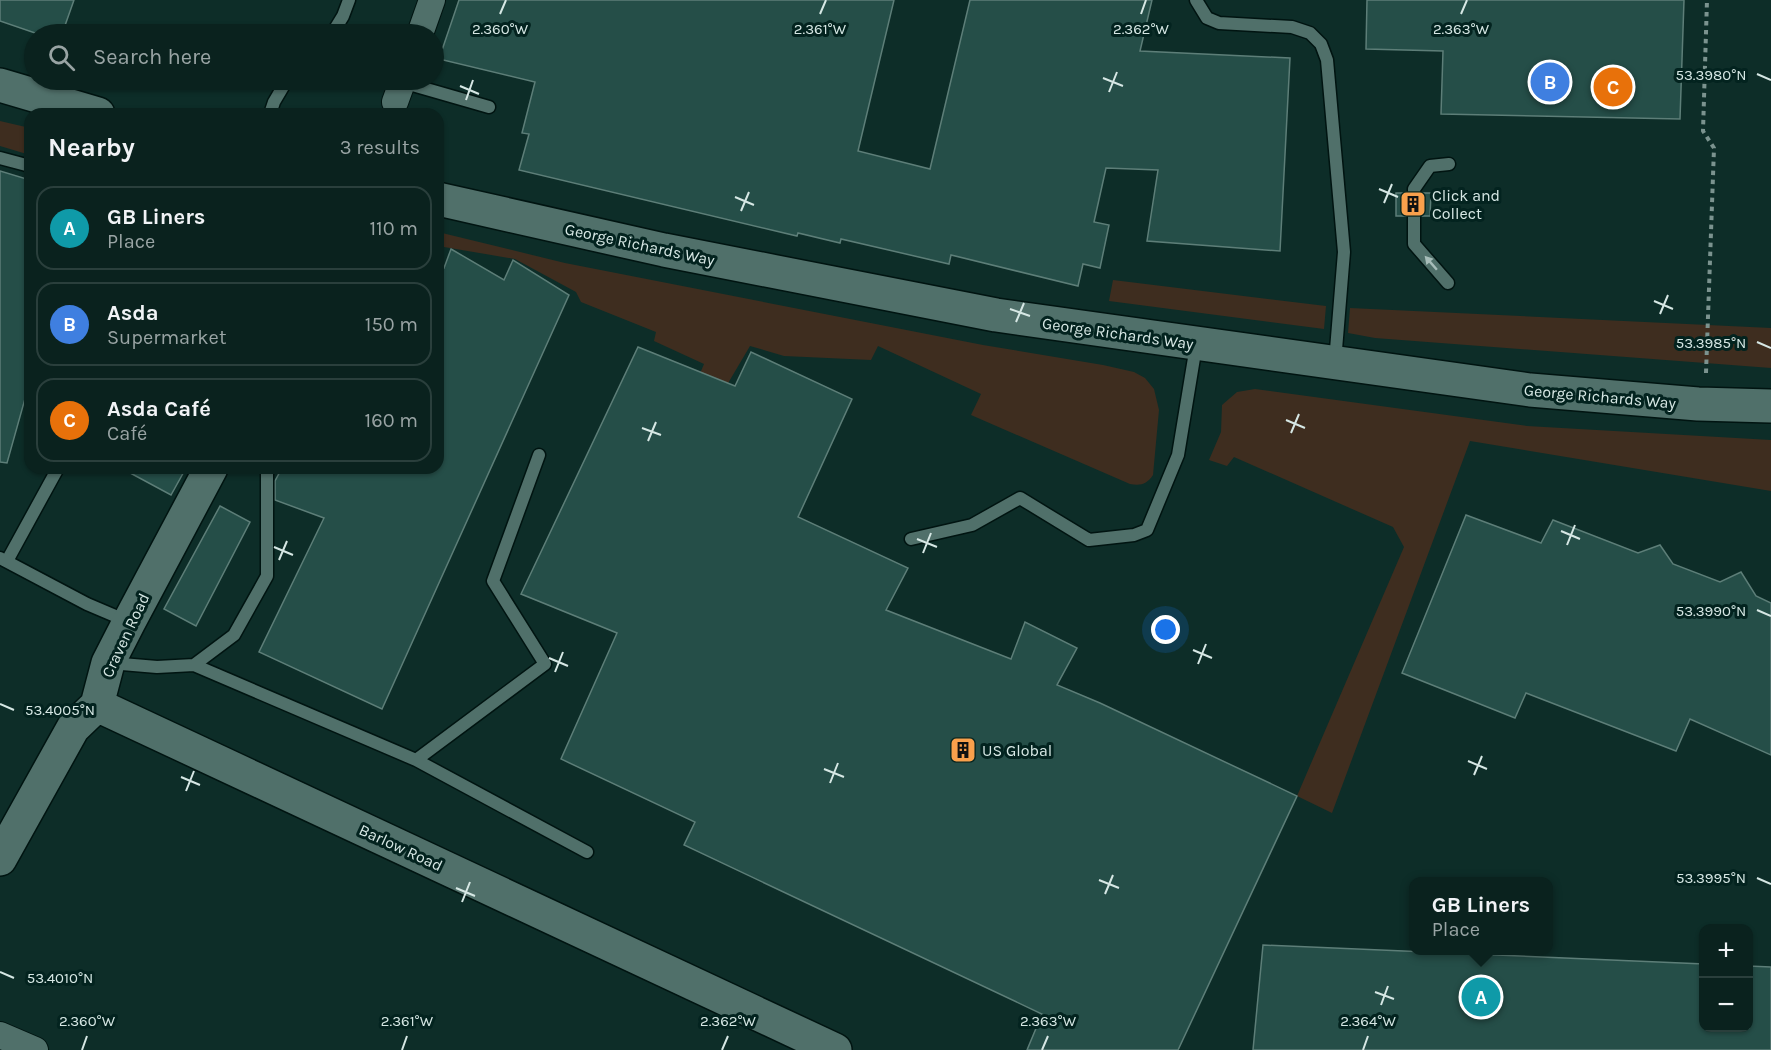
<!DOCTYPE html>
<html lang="en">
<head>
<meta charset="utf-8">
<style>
  body { margin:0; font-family:Karla,sans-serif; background:#182f2b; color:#f1f3f6 }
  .controls { position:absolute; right:18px; bottom:18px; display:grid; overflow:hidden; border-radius:12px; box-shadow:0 2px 4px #0004 }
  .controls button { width:54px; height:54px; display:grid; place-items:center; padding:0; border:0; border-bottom:2px solid #2a3f3c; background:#0a221e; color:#f1f3f6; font:30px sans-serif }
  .you { position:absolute; left:1166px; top:630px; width:21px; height:21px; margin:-15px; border:4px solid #fff; border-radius:50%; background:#1a73e8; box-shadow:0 0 0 9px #1a73e833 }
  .badge { display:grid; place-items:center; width:39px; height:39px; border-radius:50%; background:#0b8043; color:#fff; font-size:20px; font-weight:700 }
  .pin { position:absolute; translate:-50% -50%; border:3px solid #fff; box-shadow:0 2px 6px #0006 }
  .popup { position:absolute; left:1409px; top:877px; width:144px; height:78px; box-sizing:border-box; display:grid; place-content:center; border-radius:12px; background:#0a221e; filter:drop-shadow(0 2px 4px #0005); font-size:20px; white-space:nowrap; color:#99a4a4 }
  .popup b { font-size:22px; color:#f1f3f6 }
  .popup::after { content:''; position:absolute; left:50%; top:100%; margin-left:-12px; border:12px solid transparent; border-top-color:#0a221e }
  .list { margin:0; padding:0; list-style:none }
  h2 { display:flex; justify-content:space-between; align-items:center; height:78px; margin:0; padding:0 24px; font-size:26px }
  h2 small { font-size:20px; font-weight:400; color:#99a4a4 }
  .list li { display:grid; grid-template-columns:39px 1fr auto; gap:18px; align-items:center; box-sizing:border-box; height:84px; margin:0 12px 12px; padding:0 12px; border:2px solid #2a3f3c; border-radius:18px }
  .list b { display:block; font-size:22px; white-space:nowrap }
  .list p { margin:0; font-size:20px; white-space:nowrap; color:#99a4a4 }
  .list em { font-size:20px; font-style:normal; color:#99a4a4 }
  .icon { flex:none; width:33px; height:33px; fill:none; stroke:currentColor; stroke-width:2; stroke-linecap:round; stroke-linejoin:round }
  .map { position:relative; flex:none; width:1771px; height:1050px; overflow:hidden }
  .search { position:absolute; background:#0a221e; box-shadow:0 2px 4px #0004; left:24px; top:24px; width:420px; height:66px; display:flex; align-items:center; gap:15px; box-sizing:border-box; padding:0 21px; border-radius:33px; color:#99a4a4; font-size:22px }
  .panel { position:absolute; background:#0a221e; box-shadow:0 2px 4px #0004; left:24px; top:108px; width:420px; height:366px; border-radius:18px }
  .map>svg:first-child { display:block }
</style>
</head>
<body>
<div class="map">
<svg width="1771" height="1050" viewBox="0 0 1771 1050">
  <rect width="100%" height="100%" fill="#0d2d28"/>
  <!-- green -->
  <path fill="#3e2d1f" d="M0,121L30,128V155L0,146Z
    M438,232L565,263L983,345L1103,365L1134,372L1145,378L1154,389L1159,410L1153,475C1147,484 1141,486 1130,484L971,415L981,394L878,346L871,360L784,356L750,346L724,390L691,395L704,364L654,341L656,332L581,302L576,292L515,259L438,246Z
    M1113,280L1326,306L1324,329L1109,301Z
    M1350,308L1771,328V368L1375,338L1348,333Z
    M1255,389L1527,426L1771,440V491L1470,441L1332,813L1297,796L1404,547L1393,527L1234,457L1227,466L1209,460L1221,432L1222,405L1237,392Z"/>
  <!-- building -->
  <path fill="#254e48" stroke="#5d7e78" stroke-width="1.5" d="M0,0H74L62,34H38L0,21Z
    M459,0H894L858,151L930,169L970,0H1152L1140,51L1290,58L1280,251L1147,241L1158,170L1106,168L1094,222L1109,225L1100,268L1083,264L1078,286L951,255L949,264L841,239L840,243L798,233L797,236L519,170L529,134L522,133L535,82L439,59Z
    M1367,0H1684L1680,119L1441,114L1443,51L1366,49Z
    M0,171L30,180V381L7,463L0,462Z
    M1396,193H1406V216H1396Z
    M1422,193H1431L1430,216H1422Z
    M451,249L504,280L513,260L569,295L382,709L259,652L324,518L275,500V481L282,468H438V266L444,268Z
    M638,347L735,386L751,352L852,399L798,517L908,568L886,610L1011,659L1025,622L1077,648L1057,685L1100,703L1297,796L1178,1050H1027L1042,1014L684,845L695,822L561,759L617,633L521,594Z
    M121,468H186L171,495Z
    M220,506L250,522L196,626L164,609Z
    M1466,515L1541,543L1553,520L1638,553L1660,545L1673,564L1720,582L1741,572L1756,596L1771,603V755L1690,719L1676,751L1526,693L1515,718L1402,673Z
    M1263,945L1704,964V1028H1749V966L1771,967V1050H1253Z"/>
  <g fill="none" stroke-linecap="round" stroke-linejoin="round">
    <!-- lane casing -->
    <g stroke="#001411" stroke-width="15">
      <path id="lane" d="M1196,0L1207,18L1219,23L1292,27L1310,33L1321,44L1327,60L1344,252L1335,362
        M332,34L343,16L349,0
        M402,82L489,107
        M270,114L274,102L287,80
        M0,158L30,166
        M1448,283L1414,244V189L1430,166L1449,164
        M911,539L972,525L1020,498L1089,540L1134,535L1147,530L1178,455L1196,346
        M0,558L87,604L127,621
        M7,561L58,468
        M110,663L157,667L194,665L234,635L267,576V468
        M194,665L416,760L587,852
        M416,760L545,664L493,581L539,455"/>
    </g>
    <!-- street casing -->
    <g stroke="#001411" stroke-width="28">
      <path id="street" d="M420,34L432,0
        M395,102L403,80
        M0,1035L35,1050"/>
    </g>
    <!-- secondary casing -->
    <g stroke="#001411" stroke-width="36">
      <path id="secondary" d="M0,85L98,114
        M438,199L664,250L996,315L1530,390L1698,404L1771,406
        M97,705L835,1050
        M0,859L73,728L97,705L108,663L129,622L211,468"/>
    </g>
    <!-- path -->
    <path stroke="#7b938f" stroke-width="4" stroke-dasharray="4.5 4.5" stroke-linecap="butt" d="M1706,373L1714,148L1703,131L1707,0"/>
    <!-- lane -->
    <use href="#lane" stroke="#50706a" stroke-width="12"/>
    <!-- street -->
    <use href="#street" stroke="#50706a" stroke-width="26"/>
    <!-- secondary -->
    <use href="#secondary" stroke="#50706a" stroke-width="33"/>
  </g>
  <!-- one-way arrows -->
  <defs><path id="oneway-solid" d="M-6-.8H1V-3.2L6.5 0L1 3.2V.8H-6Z" transform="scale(1.5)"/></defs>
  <use fill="#a7bdb9" href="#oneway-solid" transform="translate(1431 263) rotate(-131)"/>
  <!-- ticks -->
  <path fill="none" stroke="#d6e7e4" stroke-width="2" d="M500,14L506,0M820,14L826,0M1141,14L1146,0M1461,14L1467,0M1757,74L1771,80M1103,78L1123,86M460,86L479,94M1109,92L1117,72M466,100L473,80M1379,189L1398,197M735,197L754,205M1384,203L1392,184M741,211L749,192M1654,301L1673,309M1010,309L1030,316M1660,314L1668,295M1016,322L1024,303M1757,342L1771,348M1286,420L1305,428M642,428L661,435M1291,433L1299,414M648,441L656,422M1561,531L1580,539M917,539L937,547M1567,545L1575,525M274,547L293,555M923,553L931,533M279,560L287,541M1757,610L1771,616M1193,650L1212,658M549,658L568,666M1198,664L1206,644M555,672L563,652M0,704L14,710M1468,761L1487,769M824,769L844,777M1474,775L1482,756M181,777L200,785M830,783L838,763M186,791L194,771M1757,878L1771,884M1099,880L1119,888M456,888L475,896M1105,894L1113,875M462,902L470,882M0,972L14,978M1375,992L1394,999M1381,1005L1388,986M82,1050L87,1036M402,1050L407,1036M722,1050L728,1036M1042,1050L1048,1036M1363,1050L1368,1036"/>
  <!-- icons -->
  <defs>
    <g id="building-square" transform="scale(1.35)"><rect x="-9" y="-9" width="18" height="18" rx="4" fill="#f9a04c" stroke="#03231f"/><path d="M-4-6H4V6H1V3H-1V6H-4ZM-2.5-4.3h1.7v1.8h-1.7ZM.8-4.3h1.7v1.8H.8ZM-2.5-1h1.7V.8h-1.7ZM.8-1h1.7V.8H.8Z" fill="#111"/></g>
  </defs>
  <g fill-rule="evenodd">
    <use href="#building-square" x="1413" y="204"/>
    <use href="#building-square" x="963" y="750"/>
  </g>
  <g text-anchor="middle" stroke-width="6" stroke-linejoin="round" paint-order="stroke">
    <!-- poi labels -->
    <g font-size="16" fill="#d6e7e4" stroke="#03231f" text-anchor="start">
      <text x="1432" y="201">Click and<tspan x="1432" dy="18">Collect</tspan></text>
      <text x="982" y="756">US Global</text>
    </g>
    <!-- street labels -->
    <g font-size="16" fill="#d6e7e4" stroke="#03231f">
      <text transform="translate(640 244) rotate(12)" y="6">George Richards Way</text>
      <text transform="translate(1118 333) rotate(8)" y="6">George Richards Way</text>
      <text transform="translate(1600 396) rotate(5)" y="6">George Richards Way</text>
      <text transform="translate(125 635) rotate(-65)" y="6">Craven Road</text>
      <text transform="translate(401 847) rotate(25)" y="6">Barlow Road</text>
    </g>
  </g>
  <g font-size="15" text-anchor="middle" fill="#d6e7e4" stroke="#03231f" stroke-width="6" stroke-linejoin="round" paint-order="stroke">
    <text x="500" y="34">2.360°W</text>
    <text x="820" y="34">2.361°W</text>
    <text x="1141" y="34">2.362°W</text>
    <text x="1461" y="34">2.363°W</text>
    <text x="1711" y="80">53.3980°N</text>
    <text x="1711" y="348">53.3985°N</text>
    <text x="1711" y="616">53.3990°N</text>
    <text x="60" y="715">53.4005°N</text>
    <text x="1711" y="883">53.3995°N</text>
    <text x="60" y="983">53.4010°N</text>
    <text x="87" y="1026">2.360°W</text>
    <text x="407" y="1026">2.361°W</text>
    <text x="728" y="1026">2.362°W</text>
    <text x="1048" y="1026">2.363°W</text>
    <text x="1368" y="1026">2.364°W</text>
  </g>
</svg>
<div class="controls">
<button>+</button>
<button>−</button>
</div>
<div class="you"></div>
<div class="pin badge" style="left:1481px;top:997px;background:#0f9aa8">A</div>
<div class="popup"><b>GB Liners</b>Place</div>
<div class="pin badge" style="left:1550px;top:82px;background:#3f7fe0">B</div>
<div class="pin badge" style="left:1613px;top:87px;background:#e8710a">C</div>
<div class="search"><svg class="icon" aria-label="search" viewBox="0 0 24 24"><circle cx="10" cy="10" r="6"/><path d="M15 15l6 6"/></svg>Search here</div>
<section class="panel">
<h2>Nearby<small>3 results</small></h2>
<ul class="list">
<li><span class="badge" style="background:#0f9aa8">A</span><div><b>GB Liners</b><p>Place</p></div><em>110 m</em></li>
<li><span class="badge" style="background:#3f7fe0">B</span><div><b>Asda</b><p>Supermarket</p></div><em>150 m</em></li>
<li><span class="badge" style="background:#e8710a">C</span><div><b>Asda Café</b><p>Café</p></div><em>160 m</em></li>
</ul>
</section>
</div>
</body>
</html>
